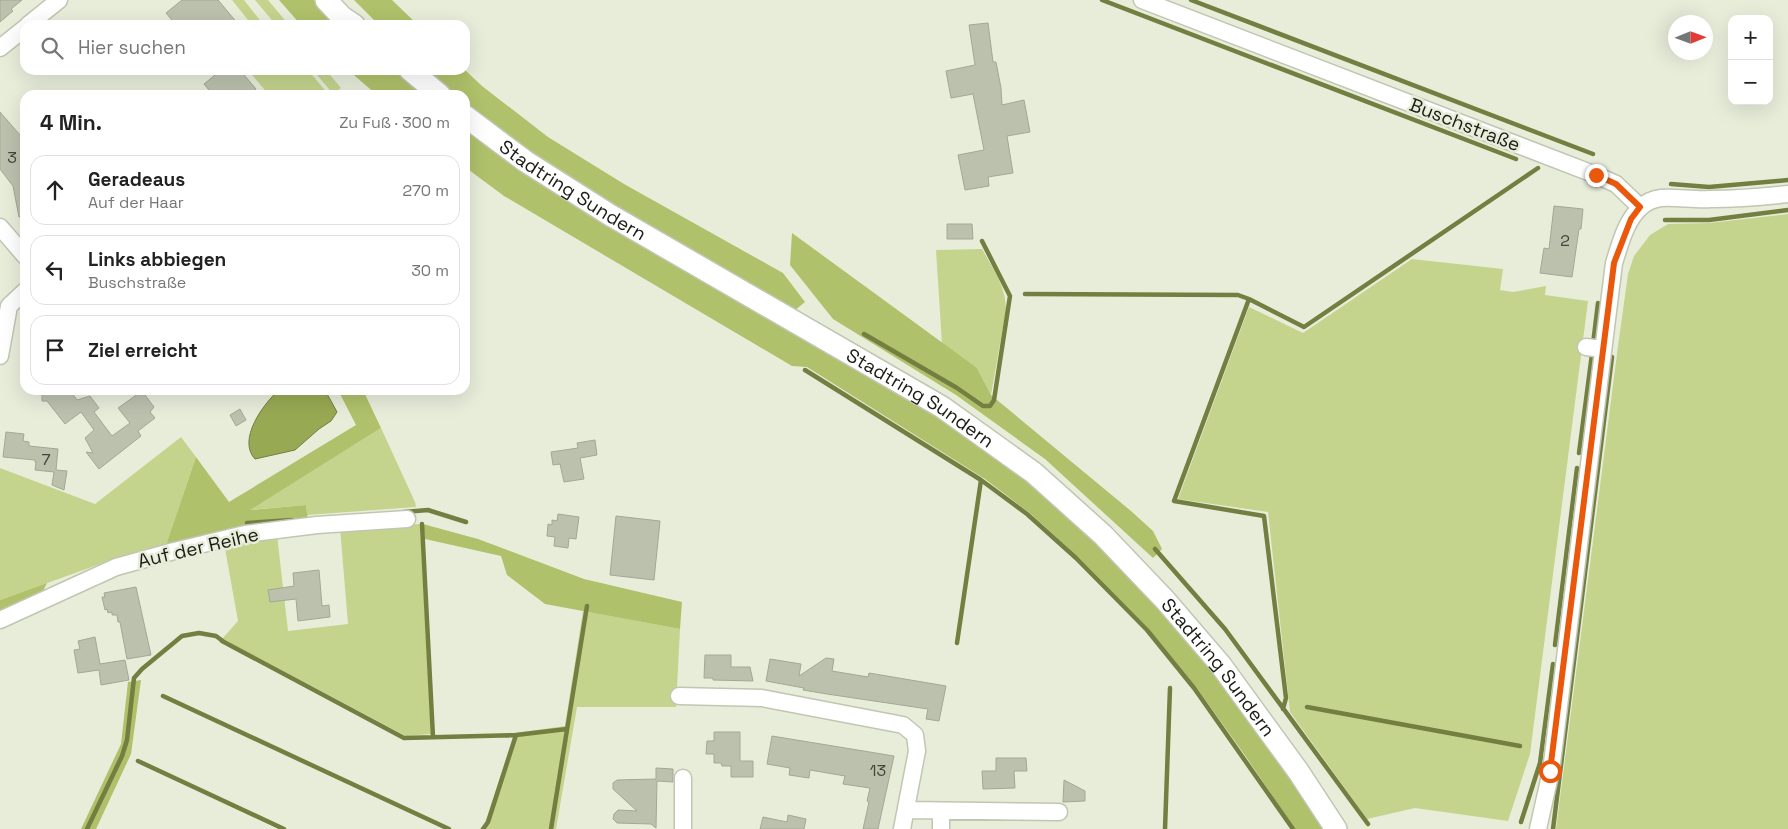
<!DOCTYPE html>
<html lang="de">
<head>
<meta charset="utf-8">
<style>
  body { margin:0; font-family:"Space Grotesk",sans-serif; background:#f6f6f6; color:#222 }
  .controls { position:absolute; right:15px; top:15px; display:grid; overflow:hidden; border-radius:10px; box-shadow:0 5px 20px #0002 }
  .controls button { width:45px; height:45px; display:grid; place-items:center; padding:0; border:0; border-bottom:1px solid #e0e0e0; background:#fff; color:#222; font:25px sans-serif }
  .compass { position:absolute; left:1668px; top:15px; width:45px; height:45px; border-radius:50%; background:#fff; box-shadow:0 5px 20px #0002; rotate:89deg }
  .stop { position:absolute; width:15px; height:15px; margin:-11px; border:4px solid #ea580c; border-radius:50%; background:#fff }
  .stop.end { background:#ea580c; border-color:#fff; box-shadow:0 1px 5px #0008 }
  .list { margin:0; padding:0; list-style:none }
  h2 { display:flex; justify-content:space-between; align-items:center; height:65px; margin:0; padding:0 20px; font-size:21px }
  h2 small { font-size:16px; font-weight:400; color:#767676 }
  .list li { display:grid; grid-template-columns:32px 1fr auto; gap:15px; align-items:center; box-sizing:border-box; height:70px; margin:0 10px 10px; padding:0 10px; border:1px solid #e0e0e0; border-radius:15px }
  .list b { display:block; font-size:19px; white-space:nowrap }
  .list p { margin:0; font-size:16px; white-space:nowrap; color:#767676 }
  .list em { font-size:16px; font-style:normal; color:#767676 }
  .icon { flex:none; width:28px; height:28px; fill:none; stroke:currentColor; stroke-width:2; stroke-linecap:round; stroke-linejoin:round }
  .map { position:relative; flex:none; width:1788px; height:829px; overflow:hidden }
  .search { position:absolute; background:#fff; box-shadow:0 5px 20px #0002; left:20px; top:20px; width:450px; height:55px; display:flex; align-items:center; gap:12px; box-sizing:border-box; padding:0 18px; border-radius:15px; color:#767676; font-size:19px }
  .panel { position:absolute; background:#fff; box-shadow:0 5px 20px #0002; left:20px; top:90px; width:450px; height:305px; border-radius:15px }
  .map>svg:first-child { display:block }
</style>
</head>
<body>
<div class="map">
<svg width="1788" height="829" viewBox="0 0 1788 829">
  <rect width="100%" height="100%" fill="#e8edda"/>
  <!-- green -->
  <path fill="#c4d48d" d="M232,0H244L263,24L252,25Z
    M255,0H268L289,25H276Z
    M248,70H308L329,95H269Z
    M313,70H326L341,88L333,94Z
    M1788,214V829H1556L1618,346L1628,274L1634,256L1650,235L1668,224L1709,223Z
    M982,249C993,269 1006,286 1006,310L991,395L977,368L942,344L936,250Z
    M1412,259L1503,269L1500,290L1513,292L1546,286L1545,295L1588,301L1530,754L1508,821L1415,808L1367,819L1290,712L1268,512L1178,499L1249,307L1303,333Z
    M381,428L415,502L416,507L307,515L306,505L249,510Z
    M181,437L196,457L166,545L114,559L0,600V468L95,504Z
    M420,524L431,734L406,736L222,639L238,621L224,543L277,535L288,631L348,624L340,528Z
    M583,611L680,629L676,707H577L556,829H480L485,823L515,733L565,726Z"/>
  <!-- forest -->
  <path fill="#afc16a" d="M279,0H315L341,25H301Z
    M354,0H392L418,25H379Z
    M348,70H394L424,95H377Z
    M427,70H465L482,86L548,137L624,184L783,273L805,302L794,311L657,235L532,156L465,103V95H456Z
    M465,128L523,173L927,409L1024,476L1098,541L1212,668L1289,775L1324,829H1295L1244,754L1196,687L1148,628L1077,556L1031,514L985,479L807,367L792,366L504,196L465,167Z
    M792,233L977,368L991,395L1131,511L1153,531L1162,549L1153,558L1045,459L956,395L833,319L790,265Z
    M338,390H363L381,428L250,510L306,505L308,521L244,529L166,545L196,457L229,502L356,425Z
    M423,524L478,539L584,579L682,602L680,629L545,604L507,575L501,556L425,539Z
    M47,583L41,595L0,614V600Z
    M141,680L131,754L96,829H81L121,744L128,682Z"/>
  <!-- water -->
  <path fill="#97a952" stroke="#727f40" d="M279,390H325L337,412L331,421L319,429L295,450L255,459C237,440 263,404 279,390Z"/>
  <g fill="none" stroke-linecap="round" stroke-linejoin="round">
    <!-- stream -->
    <path stroke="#727f40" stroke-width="4.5" d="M1102,0L1516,159
      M1191,0L1593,154
      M1671,184L1709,187L1788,180
      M1665,220H1709L1788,210
      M1025,294L1238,295L1249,299L1304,327L1538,168
      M1249,299L1174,501L1264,516L1286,698L1283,709
      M864,334L957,388L983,406H990L994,400L1010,296L982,241
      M1593,344L1598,303
      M805,370L981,480L1027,514L1076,558L1147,630L1194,688L1293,829
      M1579,453L1592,354
      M404,512L428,510L466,522
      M247,523L292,520
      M422,524L433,737
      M1155,549L1225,629L1368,824
      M222,641L404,738L516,735L567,729
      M957,643L981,480
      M1555,645L1577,468
      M163,696L449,829
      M1307,707L1520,746
      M138,761L284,829
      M1521,822L1540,763L1553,664
      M87,829L122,756L127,740L134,678L142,669L182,636L199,633L216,636L224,642
      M483,829L488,822L516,735
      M551,829L587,606
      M1165,829L1170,688
      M1553,829L1612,357"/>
  </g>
  <!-- building -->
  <path fill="#bcc1ae" stroke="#a3a895" d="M0,0H22L11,9L13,11L0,22Z
    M182,0H218L239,25H176L166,13Z
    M988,23L993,62H996L1001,88L1002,105L1024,100L1030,132L1007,136L1013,173L988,177L989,186L965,190L958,155L984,150L973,94L951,98L946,71L975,65L969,25Z
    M221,70H240L256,89L254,90L258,95H213L204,84Z
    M0,112L20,135H25V216L19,217L13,186L0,169Z
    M1554,206L1583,209L1581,229H1579L1572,277L1540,273L1544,248L1549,249Z
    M947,224H972L973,239H947Z
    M42,390H70L77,400L90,396L99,408L94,412L112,436L130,423L118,408L142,391L154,407L150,412L155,418L138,431L141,436L99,469L86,452L93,453L85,438L94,430L81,412L65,424L47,401H42Z
    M240,409L246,420L236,426L230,415Z
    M6,432L24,434L23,441L29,442V446L58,449L56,470L67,471L64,490L52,485L54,472L35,470L36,462H35V460L3,457Z
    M595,440L597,455L580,458L584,479L564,482L560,464L553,465L551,452L578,448L577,443Z
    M558,514L579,517L576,539L569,538L568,548L554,546L555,537L547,536L548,524L552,525V520L557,521Z
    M616,516L660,521L654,580L610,575Z
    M319,570L322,606L329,605L330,617L298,621L296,599L270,602L268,590L294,586L293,573Z
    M136,587L151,655L127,659L120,622H118L117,615H112V612L108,613L107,609L105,610L102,597H105L104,593Z
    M95,637L100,664L125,660L129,680L101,685L99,670L78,673L74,650L80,649L78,641Z
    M705,655H731V667H750L753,681L713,680V678H704Z
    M826,658L834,659L832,671L868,677L869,673L946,686L939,721L926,719L928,709L827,694L803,690L804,688L766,681L770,659L801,664L799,676Z
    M714,732H740V761H753V777H731V766H722L721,763H714V754H706L707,741H714Z
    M772,736L894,756L878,829H863L869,802L867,801L870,788L843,784L845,776L810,770L809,778L789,775L790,768L767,764Z
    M996,758H1026L1027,771H1014L1015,788L983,789L982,771H996Z
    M656,768L673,769V782L657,781L656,828L651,824L617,823L613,819L614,814L618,810L637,811L613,789V783L617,780L656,779Z
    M1064,780L1085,791V801L1063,802Z
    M788,815L806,819L804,829H760L763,817L787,822Z"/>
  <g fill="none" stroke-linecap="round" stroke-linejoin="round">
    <!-- minor casing -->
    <g stroke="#c1c6b3" stroke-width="19">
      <path id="minor" d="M1142,0L1596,175L1616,184L1640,207
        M28,25L59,0
        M0,48L25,28
        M0,227L25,256
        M1586,347L1603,349
        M0,356L9,306L25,291
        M0,620L116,567L174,551L245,534L317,525L407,519
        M679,696L762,698L903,725L915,735L917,751L902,829
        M906,810L1059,812
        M683,829V778
        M941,829V811
        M1538,829L1551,771L1614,263C1620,245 1625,222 1640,208C1645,203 1653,199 1661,198C1677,197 1694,200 1711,199C1737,199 1762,197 1788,194"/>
    </g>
    <!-- major casing -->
    <g stroke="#c1c6b3" stroke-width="24">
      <g id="major">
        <path d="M326,0L342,17L354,25"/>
        <path d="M410,70L440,95"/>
        <path id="s1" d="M465,116L525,161L610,215L942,407L1034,473L1103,535L1165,600L1220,664L1298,771L1336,829"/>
      </g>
    </g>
    <!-- minor -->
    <use href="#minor" stroke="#fff" stroke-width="16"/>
    <!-- major -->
    <use href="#major" stroke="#fff" stroke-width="21"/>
  </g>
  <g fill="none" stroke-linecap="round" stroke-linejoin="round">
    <!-- route -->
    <path stroke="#ea580c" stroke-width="6" d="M1550,771L1614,263L1631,219L1640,207L1616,184L1596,175"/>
  </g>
  <g text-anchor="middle" stroke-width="5" stroke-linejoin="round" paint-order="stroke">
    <!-- number labels -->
    <g font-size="16" fill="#42453b">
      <text x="12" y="163">3</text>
      <text x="1565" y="246">2</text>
      <text x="46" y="465">7</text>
      <text x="878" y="776">13</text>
    </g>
    <!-- street labels -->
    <g font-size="19" fill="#1a1c15" stroke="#e8edda">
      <text transform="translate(1465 124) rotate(21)" y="7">Buschstraße</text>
      <text dy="7" stroke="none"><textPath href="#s1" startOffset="131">Stadtring Sundern</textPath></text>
      <text dy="7" stroke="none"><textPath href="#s1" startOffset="536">Stadtring Sundern</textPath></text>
      <text transform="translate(198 547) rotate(-13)" y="7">Auf der Reihe</text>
      <text dy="7" stroke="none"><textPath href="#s1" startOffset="941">Stadtring Sundern</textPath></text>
    </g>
  </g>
</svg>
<div class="controls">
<button>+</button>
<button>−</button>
</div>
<svg class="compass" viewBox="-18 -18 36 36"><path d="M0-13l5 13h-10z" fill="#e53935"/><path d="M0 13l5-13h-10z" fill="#767676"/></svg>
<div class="stop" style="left:1550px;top:771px"></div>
<div class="stop end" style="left:1596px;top:175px"></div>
<div class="search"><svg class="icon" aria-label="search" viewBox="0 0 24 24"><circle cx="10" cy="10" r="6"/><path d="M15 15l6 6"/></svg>Hier suchen</div>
<section class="panel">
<h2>4 Min.<small>Zu Fuß · 300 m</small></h2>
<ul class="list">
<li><svg class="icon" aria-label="ahead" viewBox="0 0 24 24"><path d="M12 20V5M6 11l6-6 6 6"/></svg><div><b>Geradeaus</b><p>Auf der Haar</p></div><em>270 m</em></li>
<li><svg class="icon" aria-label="left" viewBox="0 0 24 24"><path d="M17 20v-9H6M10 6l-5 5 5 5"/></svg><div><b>Links abbiegen</b><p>Buschstraße</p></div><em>30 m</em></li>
<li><svg class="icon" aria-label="arrive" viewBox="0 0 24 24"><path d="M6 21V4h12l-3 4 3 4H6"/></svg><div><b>Ziel erreicht</b></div></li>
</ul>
</section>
</div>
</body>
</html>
